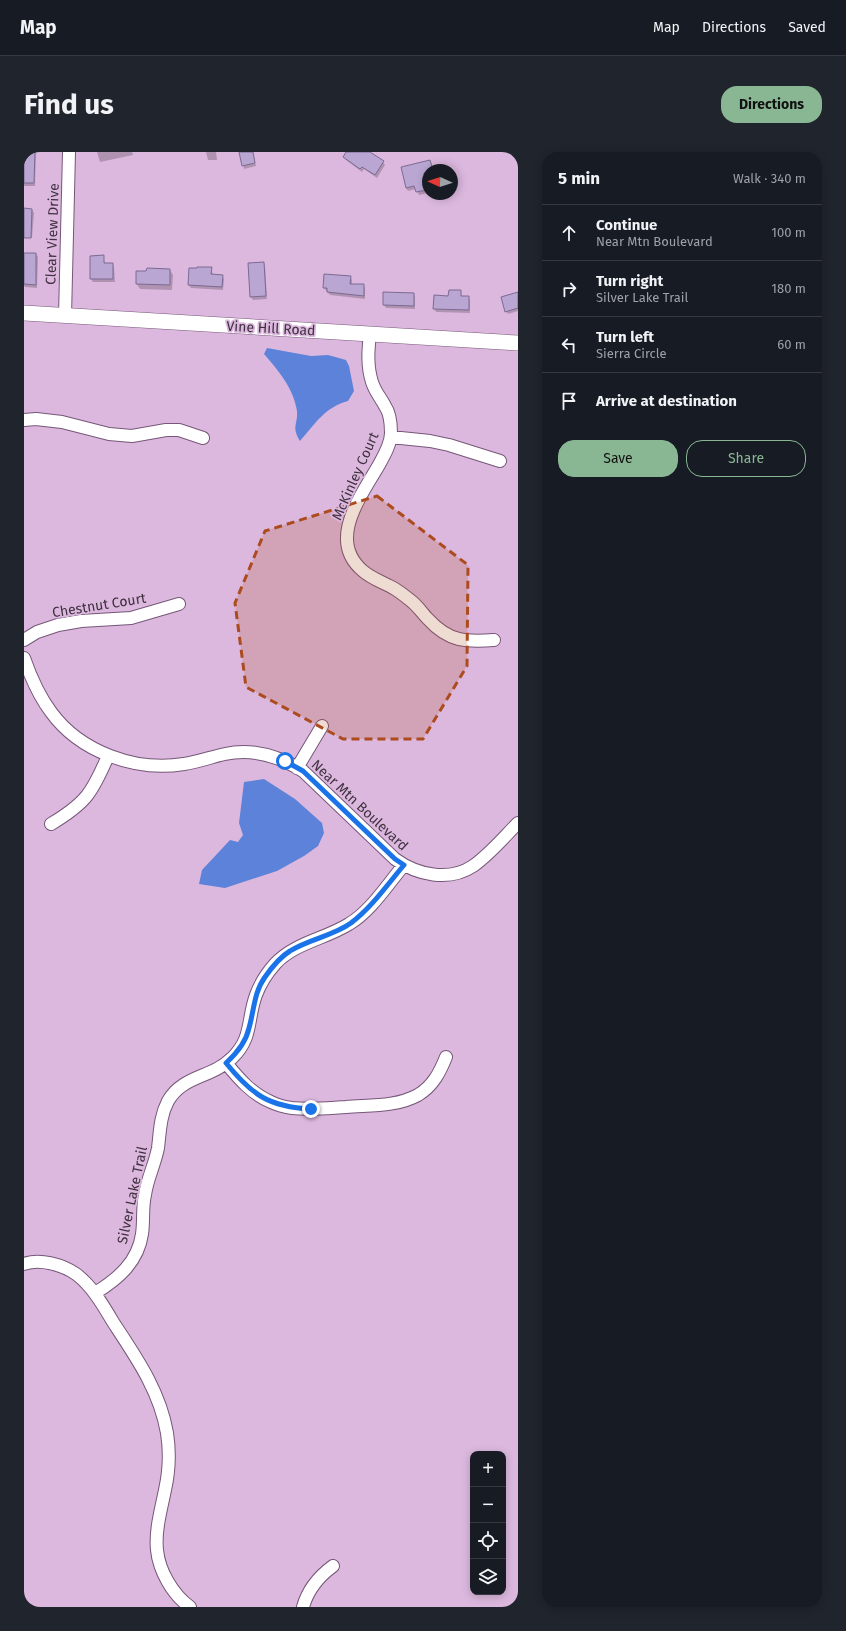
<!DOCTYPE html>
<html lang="en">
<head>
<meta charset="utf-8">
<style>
  body { margin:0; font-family:"Fira Sans",sans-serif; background:#20242c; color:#f1f3f6 }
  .controls { position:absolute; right:12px; bottom:12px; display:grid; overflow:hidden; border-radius:8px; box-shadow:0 2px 10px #0003 }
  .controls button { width:36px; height:36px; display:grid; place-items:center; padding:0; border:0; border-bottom:1px solid #363941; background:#171b24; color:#f1f3f6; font:20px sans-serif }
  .compass { position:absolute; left:398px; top:12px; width:36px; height:36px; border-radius:50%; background:#171b24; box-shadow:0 2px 10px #0003; rotate:273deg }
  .stop { position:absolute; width:12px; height:12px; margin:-9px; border:3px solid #1a73e8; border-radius:50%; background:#fff }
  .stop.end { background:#1a73e8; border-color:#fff; box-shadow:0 1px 4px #0008 }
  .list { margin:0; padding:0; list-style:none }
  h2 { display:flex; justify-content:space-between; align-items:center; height:52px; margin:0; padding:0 16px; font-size:17px }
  h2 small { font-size:13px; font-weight:400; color:#9ea1a6 }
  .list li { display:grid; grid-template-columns:26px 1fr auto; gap:12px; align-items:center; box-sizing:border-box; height:56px; padding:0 16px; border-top:1px solid #363941 }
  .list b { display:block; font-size:15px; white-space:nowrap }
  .list p { margin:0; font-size:13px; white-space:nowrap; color:#9ea1a6 }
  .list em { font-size:13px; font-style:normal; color:#9ea1a6 }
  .actions { display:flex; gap:8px; padding:12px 16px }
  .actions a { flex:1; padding:9px 0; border:1px solid #8ab793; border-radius:16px; text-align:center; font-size:14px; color:#8ab793 }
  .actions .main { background:#8ab793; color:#111 }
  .icon { flex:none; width:22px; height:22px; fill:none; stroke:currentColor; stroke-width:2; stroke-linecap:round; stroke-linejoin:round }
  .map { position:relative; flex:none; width:494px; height:1455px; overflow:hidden; border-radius:16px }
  header { display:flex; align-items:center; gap:24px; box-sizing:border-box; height:56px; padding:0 20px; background:#171b24; border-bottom:1px solid #363941 }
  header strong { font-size:19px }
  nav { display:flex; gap:22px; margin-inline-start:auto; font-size:14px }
  .intro { display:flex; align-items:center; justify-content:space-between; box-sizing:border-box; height:96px; padding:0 24px }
  h1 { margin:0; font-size:28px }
  .button { padding:10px 18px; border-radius:16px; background:#8ab793; color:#111; font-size:14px; font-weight:700 }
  main { display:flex; gap:24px; padding:0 24px }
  aside { flex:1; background:#171b24; border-radius:16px; box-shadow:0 2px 10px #0003 }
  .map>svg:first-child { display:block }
</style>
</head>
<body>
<header>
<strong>Map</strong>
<nav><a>Map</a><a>Directions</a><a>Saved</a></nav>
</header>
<div class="intro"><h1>Find us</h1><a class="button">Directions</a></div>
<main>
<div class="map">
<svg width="494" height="1455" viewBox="0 0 494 1455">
  <rect width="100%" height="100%" fill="#dcb8de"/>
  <!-- water -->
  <path fill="#5c83d9" d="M243,196L287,204L304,203L322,208L325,214L330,239L324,249C301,255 291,272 276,289C267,274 274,273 273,259C270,237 254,218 240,202Z
    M240,627L271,647L298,671L300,681L294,694L280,704L253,719L201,736L175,732L178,718L206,688L214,690L219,683L215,671L220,630Z"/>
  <!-- shadow -->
  <path fill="#0003" d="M0,0H12L11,34H0Z
    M73,0H108L109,3L76,10Z
    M182,0H192L193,8H184Z
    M216,0H229L232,14L220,17Z
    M323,0H344L359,10L361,13L353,26L340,17L338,20L322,8L320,5Z
    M406,9L409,18H404V24L401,25L404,41L395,43L392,37L384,39L382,36Z
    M0,57L8,58L10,61L8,86L0,85Z
    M0,102H12L14,105L13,136L1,135L0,134Z
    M79,104L81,112H89L90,115L91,130H69L67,127V105Z
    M239,111L241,114L243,147L229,148L227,145Z
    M187,116L189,123L198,124L200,127L199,138L167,136L165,133L166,117Z
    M146,118L149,123L148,138L116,137L113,132Z
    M326,125L328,128V133H339L341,136V147L306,143L300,136Z
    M436,139L438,145H444L446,148V161L412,160L410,156Z
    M360,141L390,142L391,145V157L362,156L360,153Z
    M494,141V159L484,162L482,159Z"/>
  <!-- building -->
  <path fill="#b9a6d2" stroke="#7c6a92" d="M0,0H11L10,31H0Z
    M215,0H229L231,11L218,14Z
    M322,0H346L360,9L351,23L338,15L336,17L319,5Z
    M406,8L409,18H404V20L400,21L403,38L392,40L390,34L382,36L377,15Z
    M0,56L8,57L7,86H0Z
    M0,101H12V133L0,132Z
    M80,103V111H89V127H66V104Z
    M240,110L242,144L226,145L224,111Z
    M173,115H188L187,122L199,123L198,135L164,133L165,116H173Z
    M123,116L146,117V133L112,132V119H122Z
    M300,122L327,124L326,132H340V144L303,140V136H299Z
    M425,138H437V144H445V158L409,157L410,143L424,144Z
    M359,140L390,141V154L359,153Z
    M494,140V156L481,160L477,145Z"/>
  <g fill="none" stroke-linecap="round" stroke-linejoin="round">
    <!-- minor casing -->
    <g stroke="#765778" stroke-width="14">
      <path id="minor" d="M41,164L45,0
        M346,182C344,199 343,214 348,230C351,240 357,246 361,254C366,261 367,272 367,281C367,291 361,302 356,311C338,343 302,388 339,419C348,427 361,431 371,437C376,440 381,444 386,448C393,453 398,461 404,467C425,490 442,490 470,488
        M0,268L12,267L38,270L85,282L108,284L142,278H155L179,286
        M367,285L406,289L425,293L476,309
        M0,488L13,480L34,473L57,469L107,466L155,452
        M0,506C7,526 15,544 27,560C56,600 112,620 160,612C174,610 187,605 201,602C228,596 256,605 279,619L371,707C393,723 425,730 449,714C466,702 480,685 494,671
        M273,616L298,574
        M27,672C62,651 68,641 84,604
        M202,911C215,927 228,942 247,950C253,953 261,955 268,956C286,958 304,956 322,955C346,953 372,955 394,943C409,934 416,920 422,905
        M0,1112C16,1106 39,1113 52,1122C68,1134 79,1153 89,1170C112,1205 136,1239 143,1281C146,1300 145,1320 141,1338C137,1358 131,1378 133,1398C135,1419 149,1443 166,1455
        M71,1141C94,1127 114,1110 118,1082C120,1069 118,1055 121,1043C123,1027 131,1012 134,996C136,980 136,964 144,949C159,923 188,926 208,906C229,886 223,867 232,843C236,832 243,821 251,812C270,791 301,787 325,772C347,759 363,733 380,713
        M279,1455C284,1437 294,1425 309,1414"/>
    </g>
    <!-- tertiary casing -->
    <g stroke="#765778" stroke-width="16">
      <path id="tertiary" d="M0,161L494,191"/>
    </g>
    <!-- minor -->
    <use href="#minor" stroke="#fff" stroke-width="12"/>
    <!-- tertiary -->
    <use href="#tertiary" stroke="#fff" stroke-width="15"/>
  </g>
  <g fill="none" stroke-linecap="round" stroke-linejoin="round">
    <!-- route -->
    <path stroke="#1a73e8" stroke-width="5" d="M261,609L279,619L371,707L380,713C363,733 348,755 327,771C309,784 285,787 266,799C256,805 248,815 241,825C230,840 230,859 225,876C222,890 212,902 202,911C228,943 245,955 287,957"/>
  </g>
  <!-- marked area -->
  <path fill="#ac4b1e" fill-opacity="0.2" stroke="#ac4b1e" stroke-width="3" stroke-dasharray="8 5" stroke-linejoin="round" d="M353,344L444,413L443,514L399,587H319L222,535L211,451L241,379Z"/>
  <g text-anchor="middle" stroke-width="3.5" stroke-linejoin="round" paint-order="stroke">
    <!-- street labels -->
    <g font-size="14" fill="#3e303f" stroke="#dcb8de">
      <text transform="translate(28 82) rotate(-88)" y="5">Clear View Drive</text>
      <text transform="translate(247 176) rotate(3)" y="5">Vine Hill Road</text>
      <text transform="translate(331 324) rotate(-66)" y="5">McKinley Court</text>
      <text transform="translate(75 453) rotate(-9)" y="5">Chestnut Court</text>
      <text transform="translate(336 653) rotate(43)" y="5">Near Mtn Boulevard</text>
      <text transform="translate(108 1043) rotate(-78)" y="5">Silver Lake Trail</text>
    </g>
  </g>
</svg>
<div class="controls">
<button>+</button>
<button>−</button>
<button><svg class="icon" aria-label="locate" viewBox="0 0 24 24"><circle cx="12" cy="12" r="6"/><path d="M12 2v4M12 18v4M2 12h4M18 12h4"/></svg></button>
<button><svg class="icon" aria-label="layers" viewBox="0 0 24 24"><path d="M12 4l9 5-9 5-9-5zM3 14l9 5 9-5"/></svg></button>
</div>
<svg class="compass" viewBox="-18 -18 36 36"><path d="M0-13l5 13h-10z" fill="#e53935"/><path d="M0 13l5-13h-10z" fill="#9ea1a6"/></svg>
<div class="stop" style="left:261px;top:609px"></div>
<div class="stop end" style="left:287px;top:957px"></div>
</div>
<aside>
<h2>5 min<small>Walk · 340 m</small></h2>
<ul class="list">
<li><svg class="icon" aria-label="ahead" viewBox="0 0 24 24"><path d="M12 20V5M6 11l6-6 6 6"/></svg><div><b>Continue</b><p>Near Mtn Boulevard</p></div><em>100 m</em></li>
<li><svg class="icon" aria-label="right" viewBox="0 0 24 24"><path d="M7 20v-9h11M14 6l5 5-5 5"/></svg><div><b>Turn right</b><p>Silver Lake Trail</p></div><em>180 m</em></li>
<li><svg class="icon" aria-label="left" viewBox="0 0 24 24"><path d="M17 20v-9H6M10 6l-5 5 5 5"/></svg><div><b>Turn left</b><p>Sierra Circle</p></div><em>60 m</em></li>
<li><svg class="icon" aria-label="arrive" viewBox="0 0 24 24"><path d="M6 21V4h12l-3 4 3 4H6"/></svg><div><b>Arrive at destination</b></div></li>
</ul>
<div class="actions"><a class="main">Save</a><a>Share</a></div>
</aside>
</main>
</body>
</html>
